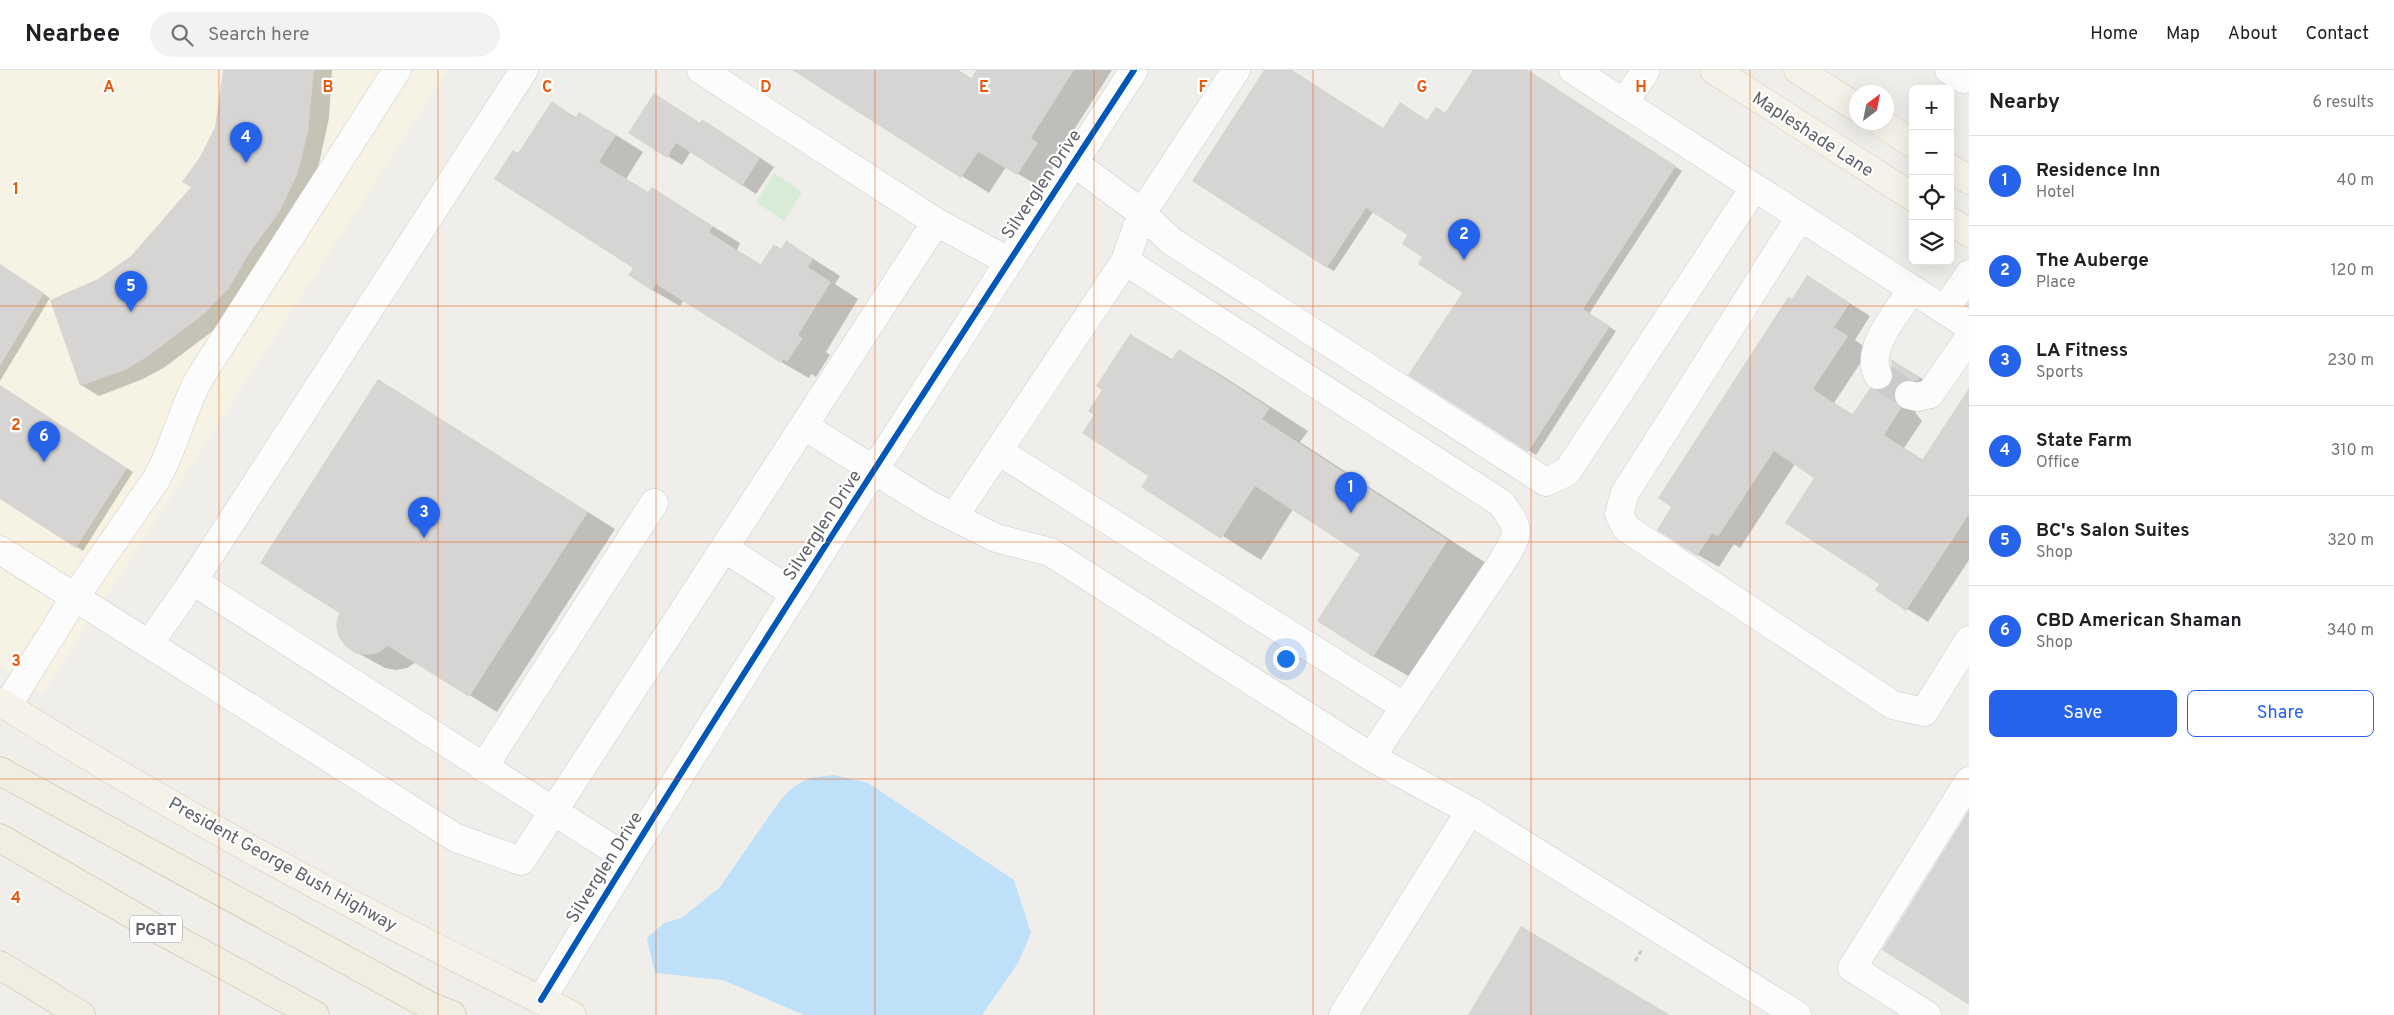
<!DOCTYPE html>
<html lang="en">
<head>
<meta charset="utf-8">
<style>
  body { margin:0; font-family:Overpass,sans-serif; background:#f2f2f2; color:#202124 }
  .controls { position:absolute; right:15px; top:15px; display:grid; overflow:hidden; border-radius:8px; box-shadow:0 5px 20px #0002 }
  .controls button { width:45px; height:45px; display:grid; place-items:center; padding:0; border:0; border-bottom:1px solid #e0e0e0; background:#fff; color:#202124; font:25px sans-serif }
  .compass { position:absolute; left:1849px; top:15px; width:45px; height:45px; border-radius:50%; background:#fff; box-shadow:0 5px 20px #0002; rotate:32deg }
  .you { position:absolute; left:1285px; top:588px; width:18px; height:18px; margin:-12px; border:4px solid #fff; border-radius:50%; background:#1a73e8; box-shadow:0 0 0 8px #1a73e833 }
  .badge { display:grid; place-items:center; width:32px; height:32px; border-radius:50%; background:#2563eb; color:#fff; font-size:16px; font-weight:700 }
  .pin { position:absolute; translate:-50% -41px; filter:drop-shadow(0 1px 2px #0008) }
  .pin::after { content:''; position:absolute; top:26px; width:18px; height:15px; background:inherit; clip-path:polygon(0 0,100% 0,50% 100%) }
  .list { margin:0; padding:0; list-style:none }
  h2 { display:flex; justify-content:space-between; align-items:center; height:65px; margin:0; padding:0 20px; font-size:21px }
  h2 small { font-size:16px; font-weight:400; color:#757577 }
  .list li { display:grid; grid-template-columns:32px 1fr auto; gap:15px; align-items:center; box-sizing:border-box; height:90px; padding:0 20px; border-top:1px solid #e0e0e0 }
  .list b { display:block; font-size:19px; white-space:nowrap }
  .list p { margin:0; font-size:16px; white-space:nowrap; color:#757577 }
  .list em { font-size:16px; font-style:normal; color:#757577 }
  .actions { display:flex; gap:10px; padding:15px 20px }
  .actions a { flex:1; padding:11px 0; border:1px solid #2563eb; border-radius:8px; text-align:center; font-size:18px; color:#2563eb }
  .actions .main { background:#2563eb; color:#fff }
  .icon { flex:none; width:28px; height:28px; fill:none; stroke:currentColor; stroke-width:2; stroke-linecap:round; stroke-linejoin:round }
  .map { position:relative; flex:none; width:1969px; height:945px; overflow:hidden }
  header { display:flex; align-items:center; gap:30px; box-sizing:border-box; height:70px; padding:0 25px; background:#fff; border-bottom:1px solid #e0e0e0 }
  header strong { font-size:24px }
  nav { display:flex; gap:28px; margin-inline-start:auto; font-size:18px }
  .search { width:350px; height:45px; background:#f2f2f2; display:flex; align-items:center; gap:12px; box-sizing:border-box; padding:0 18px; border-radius:28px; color:#757577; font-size:19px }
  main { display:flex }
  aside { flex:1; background:#fff }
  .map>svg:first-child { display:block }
</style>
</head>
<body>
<header>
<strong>Nearbee</strong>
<div class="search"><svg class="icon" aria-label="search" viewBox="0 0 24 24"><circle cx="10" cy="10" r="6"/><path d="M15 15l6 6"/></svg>Search here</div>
<nav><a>Home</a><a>Map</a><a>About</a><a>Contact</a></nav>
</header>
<main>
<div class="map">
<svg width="1969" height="945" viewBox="0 0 1969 945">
  <rect width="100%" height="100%" fill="#efeeea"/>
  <!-- commercial -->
  <path fill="#f7f3e4" d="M0,0H448L43,624L0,597Z"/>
  <!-- green -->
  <path fill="#d8ebd6" d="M774,103L802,122L784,151L756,132Z"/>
  <!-- water -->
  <path fill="#bfe0f9" d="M834,705L868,713L1014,810L1031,863L1018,893L982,945H804L723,910L655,903L647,868L664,853L682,848L720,817L779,732L792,718L809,708Z"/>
  <!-- shadow -->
  <path fill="#0003" d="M225,0H332L329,48L315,112L222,254L165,297L143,309L99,326L81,315L98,210L132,187L193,117L201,88L217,58Z
    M794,0H958L972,9L978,0H1112L1058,85L1065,90L1046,120L1006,97L989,123Z
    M1265,0H1291L1383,60L1428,52L1446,44L1475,0H1513L1554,18L1682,101L1589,244L1616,261L1536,385L1410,305L1464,222L1424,186L1409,165L1373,142L1334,201L1327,197Z
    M552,33L577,48L608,60L643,82L626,109L649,123L652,119L740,173L737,180L761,195L782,180L787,172L840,206L835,214L858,229L826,282L830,285L816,307L811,304L809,308L781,292L684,230L680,236L652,220L635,197L519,85Z
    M701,54L717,59L774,97L756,124L691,81L682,95L630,63Z
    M0,195L50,228L0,311Z
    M1808,207L1870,246L1855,270L1869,280L1834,333L1853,345L1891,316L1895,308L1892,291L1913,303L1941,321L1915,333V342L1922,351L1904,378L1923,390L1969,344V490L1928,552L1876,519L1880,513L1816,408L1795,394L1740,478L1734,474L1719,497L1698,485L1792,231Z
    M1131,265L1173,290L1179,280L1218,303L1308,361L1300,372L1486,493L1412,608L1373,586L1362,484L1293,439L1261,490L1143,416L1150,406L1096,345L1104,320Z
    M379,311L615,459L497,642L416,592L407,598L396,600L385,598L356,582Z
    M0,316L133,402L83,481L0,427Z"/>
  <!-- building -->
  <path fill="#d6d5d3" d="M223,0H314L308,62L298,102L288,124L280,141L250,182L229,218L204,244L147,287L125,300L80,316L50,230L98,209L131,186L191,117L182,112L200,87L215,57Z
    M792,0H957L971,9L976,0H1074L1031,68L1038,73L1017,105L978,82L961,108Z
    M1264,0H1292L1383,58L1400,32L1427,50L1436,37L1445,43L1473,0H1528L1676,96L1583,239L1610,256L1528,382L1408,305L1462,223L1418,194L1422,187L1402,174L1407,165L1366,138L1327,198L1192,111Z
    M654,23L700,53L702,49L760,88L742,116L676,73L667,88L628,63Z
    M552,31L575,48L579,42L616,65L599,92L648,122L652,117L713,156L709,162L760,195L774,174L781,179L786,170L813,189L808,197L831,212L798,265L803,268L787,292L783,289L781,293L656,214L652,221L628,205L633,198L494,109L513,80L518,83Z
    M0,194L44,223L0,296Z
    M1807,205L1850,233L1834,257L1848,266L1813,319L1852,345L1870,318L1882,320L1890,315L1893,308L1891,289L1920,308L1917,311L1905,310L1897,315L1894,321V329L1901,338L1884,365L1922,390L1969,318V444L1906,541L1875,520L1879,514L1785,453L1814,408L1774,381L1718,467L1712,463L1697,486L1657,460L1671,437L1658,428L1788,227L1792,229Z
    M1130,264L1171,290L1179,279L1270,338L1262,349L1448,470L1373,587L1317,551L1360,484L1255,416L1221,469L1141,417L1148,406L1082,363L1094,345L1088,341L1102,320L1096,316Z
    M378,309L588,442L469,627L388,576L378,583L367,585L355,583L345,576L339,567L336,555L339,543L260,493Z
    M0,315L127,398L76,478L0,429Z
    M1969,740V935L1882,880Z
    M1521,856L1670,945H1468Z"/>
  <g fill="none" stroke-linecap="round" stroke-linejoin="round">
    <!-- minor-tunnel -->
    <path stroke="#cbcbca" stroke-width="28" stroke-dasharray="28 14" stroke-linecap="butt" d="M1878,305L1909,325"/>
    <!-- minor casing -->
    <g stroke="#cbcccc" stroke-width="29">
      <path id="minor" d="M701,0L936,152L1008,191
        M1573,0L1969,256
        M1949,0L1963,9L1969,0
        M1624,33L1646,0
        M1073,92L1142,143L1171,171L1546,412L1567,402L1754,118
        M1800,147L1625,423L1619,444L1626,458L1893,635L1924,642L1969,570
        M1125,191L1501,433C1522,461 1519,463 1502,492L1371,687
        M1945,240L1969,204
        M1878,305C1864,279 1898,242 1912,219
        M1909,325L1917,327L1930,324L1969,268
        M804,356L930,435L996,468L1050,482L1371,687L1470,741L1797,945
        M998,381L1405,637
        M954,447L1125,191L1142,143L1236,0
        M724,478L795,524
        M0,480L456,768L521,791L936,152
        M193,511L627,788
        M149,574L193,511L524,0
        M7,636L75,527L157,408C175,376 182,340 199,309L397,0
        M483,698L654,433
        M541,930C732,616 933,308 1134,0
        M1343,945L1470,741
        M1927,945L1852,898L1969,711"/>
    </g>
    <!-- major casing -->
    <g stroke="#d7ceb8" stroke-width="29">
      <path id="major" d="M1714,0L1913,127
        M1798,0L1856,37
        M1880,52L1913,74
        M1950,98L1969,110
        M1950,151L1969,163
        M0,632C184,747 377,851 572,945"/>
    </g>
    <!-- highway casing -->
    <g stroke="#c8b996" stroke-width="29">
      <path id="highway" d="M0,701L430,936L452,945
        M0,768L152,856L315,945
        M0,895L81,945"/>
    </g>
    <!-- path -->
    <path stroke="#cacfcc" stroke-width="3" stroke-dasharray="5 2.5" stroke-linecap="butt" d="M1635,891L1643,878"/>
    <!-- minor -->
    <use href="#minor" stroke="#fdfcfc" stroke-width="28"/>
    <!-- major -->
    <use href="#major" stroke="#f4f2e9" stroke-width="28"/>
    <!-- highway -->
    <use href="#highway" stroke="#f0ede3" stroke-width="28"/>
    <!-- cycleway casing -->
    <g stroke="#fff" stroke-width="9">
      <path id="cycleway" d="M541,930C732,616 933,308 1134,0"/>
    </g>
    <!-- cycleway -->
    <use href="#cycleway" stroke="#0057b8" stroke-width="6"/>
  </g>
  <!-- grid -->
  <path fill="none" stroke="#e8590c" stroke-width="1" stroke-opacity="0.55" d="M219,0V945M438,0V945M656,0V945M875,0V945M1094,0V945M1313,0V945M1531,0V945M1750,0V945M0,236H1969M0,472H1969M0,709H1969"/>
  <g text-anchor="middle" stroke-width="4.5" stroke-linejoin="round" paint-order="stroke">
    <!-- shield labels -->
    <rect fill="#fff" stroke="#8f9295" stroke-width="1" x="130" y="845.5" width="52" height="27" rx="4"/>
    <g font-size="16" font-weight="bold" fill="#5f6368">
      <text x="156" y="865">PGBT</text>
    </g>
    <!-- street labels -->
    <g font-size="18" fill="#5f6368" stroke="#fff">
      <text transform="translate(1813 64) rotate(33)" y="6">Mapleshade Lane</text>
      <text transform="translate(1041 114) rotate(-56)" y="6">Silverglen Drive</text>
      <text transform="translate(822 455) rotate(-57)" y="6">Silverglen Drive</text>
      <text transform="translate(283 794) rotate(29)" y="6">President George Bush Highway</text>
      <text transform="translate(604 797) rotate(-58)" y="6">Silverglen Drive</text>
    </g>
  </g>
  <g font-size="16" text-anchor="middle" font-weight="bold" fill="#e8590c" stroke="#fff" stroke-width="4.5" stroke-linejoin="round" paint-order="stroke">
    <text x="109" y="22">A</text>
    <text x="328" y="22">B</text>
    <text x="547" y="22">C</text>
    <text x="766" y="22">D</text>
    <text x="984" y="22">E</text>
    <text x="1203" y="22">F</text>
    <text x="1422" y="22">G</text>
    <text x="1641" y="22">H</text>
    <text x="16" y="124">1</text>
    <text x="16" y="360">2</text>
    <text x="16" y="596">3</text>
    <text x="16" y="833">4</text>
  </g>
</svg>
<div class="controls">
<button>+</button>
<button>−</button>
<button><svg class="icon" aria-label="locate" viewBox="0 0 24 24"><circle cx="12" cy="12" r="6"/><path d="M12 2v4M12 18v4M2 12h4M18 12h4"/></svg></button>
<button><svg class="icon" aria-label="layers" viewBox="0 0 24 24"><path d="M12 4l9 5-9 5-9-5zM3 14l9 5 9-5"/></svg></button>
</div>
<svg class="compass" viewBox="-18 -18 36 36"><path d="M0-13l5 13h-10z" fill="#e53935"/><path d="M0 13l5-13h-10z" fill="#757577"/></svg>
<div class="you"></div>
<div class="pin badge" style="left:1351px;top:443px">1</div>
<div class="pin badge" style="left:1464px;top:190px">2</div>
<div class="pin badge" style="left:424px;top:468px">3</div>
<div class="pin badge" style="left:246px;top:93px">4</div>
<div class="pin badge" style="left:131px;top:242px">5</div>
<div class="pin badge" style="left:44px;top:392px">6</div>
</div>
<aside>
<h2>Nearby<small>6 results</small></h2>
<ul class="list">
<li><span class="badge">1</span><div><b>Residence Inn</b><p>Hotel</p></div><em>40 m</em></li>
<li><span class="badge">2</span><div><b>The Auberge</b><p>Place</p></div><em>120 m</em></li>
<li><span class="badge">3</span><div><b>LA Fitness</b><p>Sports</p></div><em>230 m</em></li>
<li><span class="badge">4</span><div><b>State Farm</b><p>Office</p></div><em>310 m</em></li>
<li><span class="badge">5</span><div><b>BC's Salon Suites</b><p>Shop</p></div><em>320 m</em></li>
<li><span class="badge">6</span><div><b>CBD American Shaman</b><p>Shop</p></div><em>340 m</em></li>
</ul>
<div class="actions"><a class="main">Save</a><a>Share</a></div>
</aside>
</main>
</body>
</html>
